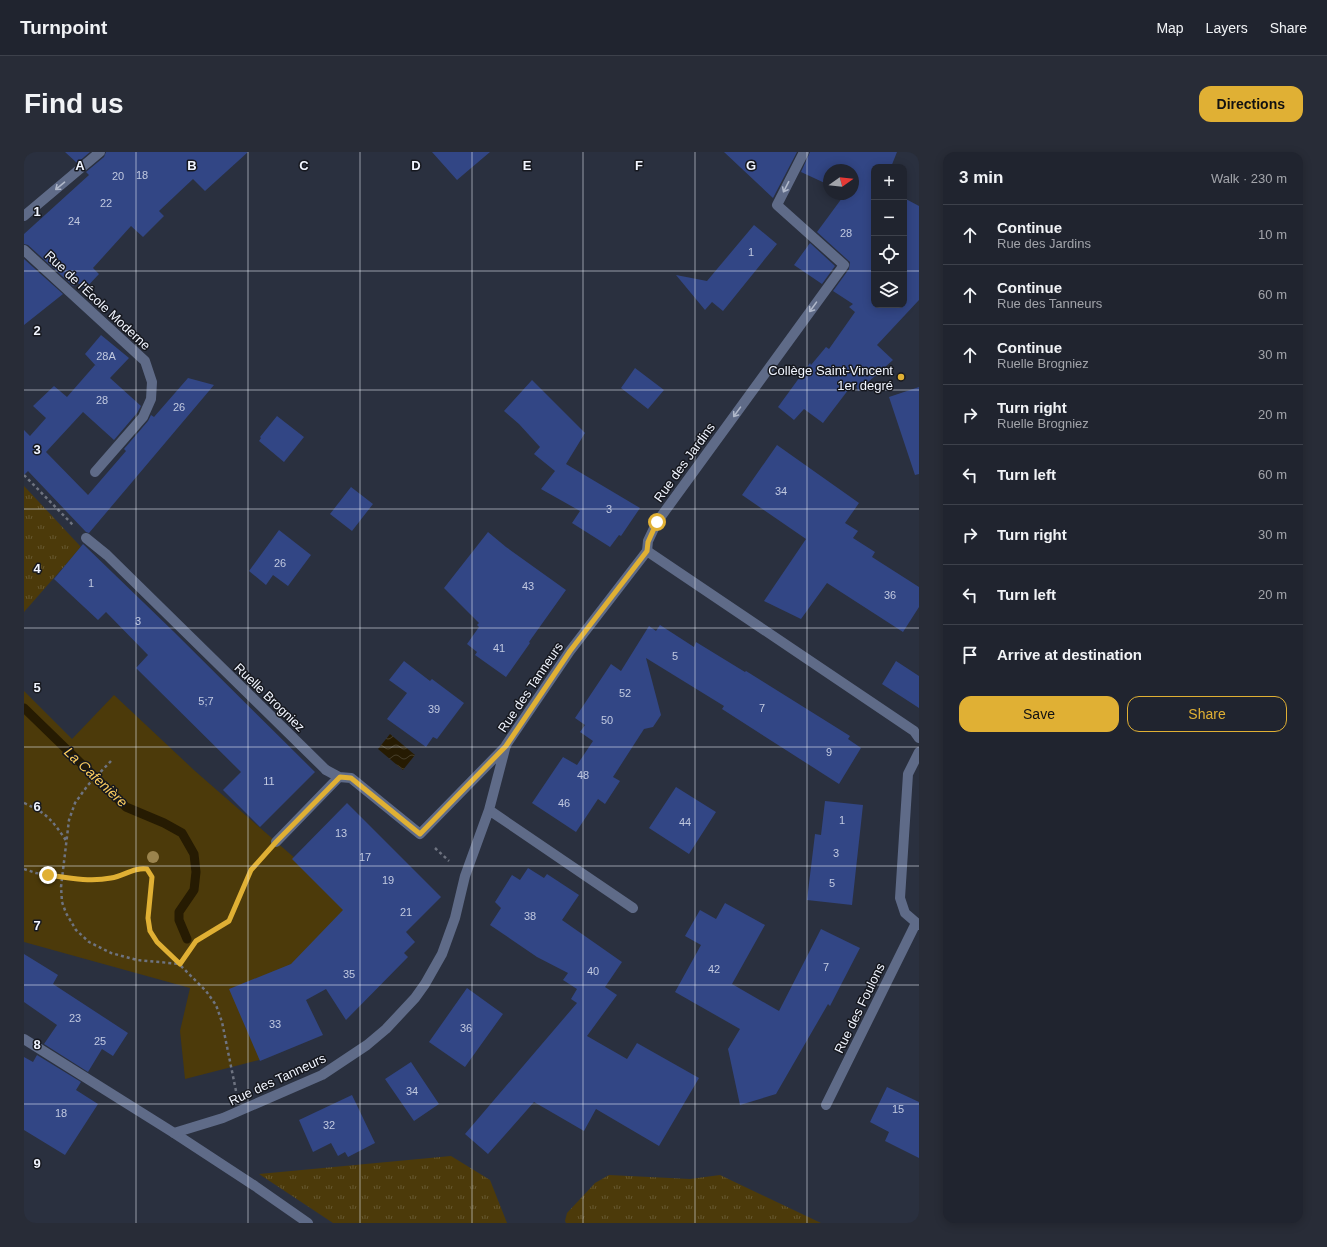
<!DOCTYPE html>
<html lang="en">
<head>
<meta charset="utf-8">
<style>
  body { margin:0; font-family:Helvetica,sans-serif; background:#282c37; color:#f1f3f6 }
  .controls { position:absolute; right:12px; top:12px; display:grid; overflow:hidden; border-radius:8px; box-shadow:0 2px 10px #0003 }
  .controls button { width:36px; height:36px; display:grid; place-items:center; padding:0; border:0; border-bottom:1px solid #3d414b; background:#20242f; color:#f1f3f6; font:20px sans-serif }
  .compass { position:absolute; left:799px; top:12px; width:36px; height:36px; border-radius:50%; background:#20242f; box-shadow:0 2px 10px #0003; rotate:75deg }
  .stop { position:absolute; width:12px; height:12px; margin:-9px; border:3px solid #e0b034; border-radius:50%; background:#fff }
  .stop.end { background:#e0b034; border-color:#fff; box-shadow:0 1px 4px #0008 }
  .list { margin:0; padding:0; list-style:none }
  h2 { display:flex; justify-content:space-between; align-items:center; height:52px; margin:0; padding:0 16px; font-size:17px }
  h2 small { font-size:13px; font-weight:400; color:#a2a4aa }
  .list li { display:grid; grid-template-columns:26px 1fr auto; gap:12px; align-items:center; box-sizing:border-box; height:60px; padding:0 16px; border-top:1px solid #3d414b }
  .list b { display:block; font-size:15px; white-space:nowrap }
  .list p { margin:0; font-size:13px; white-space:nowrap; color:#a2a4aa }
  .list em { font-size:13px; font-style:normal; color:#a2a4aa }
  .actions { display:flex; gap:8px; padding:12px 16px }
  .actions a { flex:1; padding:9px 0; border:1px solid #e0b034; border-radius:12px; text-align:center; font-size:14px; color:#e0b034 }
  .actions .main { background:#e0b034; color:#111 }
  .icon { flex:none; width:22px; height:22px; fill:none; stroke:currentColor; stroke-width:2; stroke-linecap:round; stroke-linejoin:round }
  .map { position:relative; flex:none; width:895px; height:1071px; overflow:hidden; border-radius:12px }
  header { display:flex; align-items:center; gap:24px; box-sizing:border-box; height:56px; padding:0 20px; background:#20242f; border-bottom:1px solid #3d414b }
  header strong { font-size:19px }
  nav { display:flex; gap:22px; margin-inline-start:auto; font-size:14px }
  .intro { display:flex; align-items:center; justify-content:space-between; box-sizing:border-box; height:96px; padding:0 24px }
  h1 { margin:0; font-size:28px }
  .button { padding:10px 18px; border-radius:12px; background:#e0b034; color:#111; font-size:14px; font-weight:700 }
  main { display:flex; gap:24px; padding:0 24px }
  aside { flex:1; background:#20242f; border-radius:12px; box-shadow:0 2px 10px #0003 }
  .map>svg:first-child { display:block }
</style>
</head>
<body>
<header>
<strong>Turnpoint</strong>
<nav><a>Map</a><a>Layers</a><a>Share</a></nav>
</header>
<div class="intro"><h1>Find us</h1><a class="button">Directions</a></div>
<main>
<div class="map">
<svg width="895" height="1071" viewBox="0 0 895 1071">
  <defs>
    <pattern id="grass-tufts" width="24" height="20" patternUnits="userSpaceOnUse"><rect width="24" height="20" fill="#4c3a0a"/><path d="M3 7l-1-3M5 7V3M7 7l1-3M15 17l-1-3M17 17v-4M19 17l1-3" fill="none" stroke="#66572f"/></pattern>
    <pattern id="water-waves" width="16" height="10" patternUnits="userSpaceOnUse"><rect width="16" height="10" fill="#261b02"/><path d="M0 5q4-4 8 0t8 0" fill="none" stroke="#463d28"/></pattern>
  </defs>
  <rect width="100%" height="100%" fill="#2a303f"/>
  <!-- grass -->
  <path fill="url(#grass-tufts)" d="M0,334L57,395L0,460Z
    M427,1004L466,1028L483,1071H309L235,1022Z
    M585,1023L666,1027L696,1023L797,1071H542L541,1069L543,1061L571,1031Z"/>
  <!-- green -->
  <path fill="#4c3a0a" d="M0,539L48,587L90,543L171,619L273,708L327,759L239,907L161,927L156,879L166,836L0,790Z"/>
  <!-- water -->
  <path fill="url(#water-waves)" d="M366,582L391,603L379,618L354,597Z"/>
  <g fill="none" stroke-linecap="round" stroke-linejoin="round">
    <!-- stream -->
    <path stroke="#261b02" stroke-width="9" d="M0,556L102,655L140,671L158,681L170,702L172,720L170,738L155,760V768L163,787"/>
  </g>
  <!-- building -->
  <path fill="#324685" d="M41,0H66L53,11Z
    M82,0H224L181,39L169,27L135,59L140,64L119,85L107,74L69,116L75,122L61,137L54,131L49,134L4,93L0,92V82L65,23L62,20L80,5Z
    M408,0H466L433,28Z
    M700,0H773L749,46Z
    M786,0H873L867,15H850V153H880V46L895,54V148L853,193L869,208L834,239L831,229L799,271L780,257L770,268L754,255L786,211L787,213L802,195L805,197L831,160L825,155L829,152L809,139L825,117L826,110L793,80L821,42H829V18H805V33L777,20Z
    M730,73L753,92L699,159L688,150L681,158L652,123L683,129Z
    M786,91L811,114L798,132L770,113Z
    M0,107L39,142L0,173Z
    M77,183L105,206L86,226L117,254L113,261L90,288L59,260L22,300L64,343L102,299L100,297L124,269L127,263L130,265L164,226L190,233L65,381L62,380L4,319L0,323V278L6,284L22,266L9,254L30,234L43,245L71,213L73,215L61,202Z
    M611,216L640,238L624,257L597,236Z
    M508,228L561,281L542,312L616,356L597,384L595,383L586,395L548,371L556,359L517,337L531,319L510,302L516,295L495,272L480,259Z
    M895,235V322L891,323L865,245Z
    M253,264L280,285L260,310L235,289L237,286L236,285Z
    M753,293L835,351L821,371L834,379L829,386L851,400L848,405L895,435V455L879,480L803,431L777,467L740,449L782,387L718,343Z
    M327,335L349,352L328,379L306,362Z
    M255,378L287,403L264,434L249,423L242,433L225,419Z
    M464,380L482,395L542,438L505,490L506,491L482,525L451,503L453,500L443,492L455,475L453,473L455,471L420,436Z
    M59,392L149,479L291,620L236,675L199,638L217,620L112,516L124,503L82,460L74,468L30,427Z
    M636,473L670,495L672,490L721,520L722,519L826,584L824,587L837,596L815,632L698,557L700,554L622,506L637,563L629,575L620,577L589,625L596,629L581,652L574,647L552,680L508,651L539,605L553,613L569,589L556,580L561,573L551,566L587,512L597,519L625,474L632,479Z
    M380,509L406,529L408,527L440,551L413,587L409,585L402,595L363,567L383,541L365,528Z
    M872,509L895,524V556L858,532Z
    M652,635L692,660L665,702L625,676Z
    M801,649L839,653L828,753L783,748L791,682L797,683Z
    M323,651L417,745L382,780L391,790L380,801L384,805L322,868L302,837L282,848L299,883L236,909L205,837L267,812L319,758L268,707Z
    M504,716L520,726L523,722L555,743L538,768L598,810L581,835L593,843L563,884L603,907L613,891L675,926L635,994L572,957L560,979L510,950L464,1002L441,982L553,851L547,847L553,837L539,828L544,821L513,805L466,773L477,756L471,750L488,723L496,728Z
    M701,751L741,773L708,832L755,859L797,777L836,796L806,854L804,852L752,942L716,953L704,897L716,877L651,840L677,793L661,784L676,758L692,767Z
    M0,802L34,823L29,832L104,881L89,904L78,897L64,920L20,892L33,873L0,850Z
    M443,836L479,862L441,915L405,890Z
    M13,903L57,930L52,938L74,952L41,1003L0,978V905L9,910Z
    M387,910L415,952L390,969L361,927Z
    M863,935L895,950V1006L861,989L865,980L846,970Z
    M328,943L351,991L324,1005L321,1000L314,1004L307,991L289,1000L275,968Z"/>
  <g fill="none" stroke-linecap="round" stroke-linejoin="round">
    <!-- path -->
    <path stroke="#6e7380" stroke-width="2.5" stroke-dasharray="3 3" stroke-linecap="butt" d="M0,323L49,373
      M87,609L64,633L51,651L45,668L37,735L38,750L42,761L52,778L65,790L87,801L113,808L156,812L173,789L205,769L227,718L240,704
      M0,651C23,661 29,669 43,690
      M411,696L425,709
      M0,717L12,721L24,723
      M55,727C65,729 77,728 87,726C99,724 110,715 123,717L128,725L124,766L127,779L133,790L182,839L192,853L198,870L212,939"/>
    <!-- service -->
    <path stroke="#5f6b88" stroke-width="10" d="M0,98L121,209L128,230L127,247L119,265L71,320
      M62,386L83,403L302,618
      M623,399L624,389L633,370L820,113L753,53L780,0
      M150,981L231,1034L284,1071"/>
    <!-- minor -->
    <path stroke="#5f6b88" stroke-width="10" d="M0,64L76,0
      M895,600L884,622L876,746L881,761L895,773
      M302,618L315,625L327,626L396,682L482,594
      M465,658L609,756
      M252,690L315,625
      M0,887L150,981L199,966L298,923L343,893L362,877L391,846L401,832L418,802L431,766L441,724L465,658L482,593L546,499L623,399L890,579L895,586
      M802,953L892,771"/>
    <!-- path-bridge -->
    <path stroke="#6e7380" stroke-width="2.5" stroke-dasharray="3 3" stroke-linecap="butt" d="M24,723L55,727"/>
  </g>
  <!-- trees -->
  <circle fill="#9b844d" cx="129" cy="705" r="6"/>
  <!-- one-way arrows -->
  <defs><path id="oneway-shaft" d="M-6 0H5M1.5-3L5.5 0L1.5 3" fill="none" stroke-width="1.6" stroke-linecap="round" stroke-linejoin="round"/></defs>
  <g stroke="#afb7c9">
    <use href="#oneway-shaft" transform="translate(36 34) rotate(140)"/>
    <use href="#oneway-shaft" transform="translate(762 35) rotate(117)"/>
    <use href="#oneway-shaft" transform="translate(789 155) rotate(126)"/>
    <use href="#oneway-shaft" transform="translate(713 260) rotate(126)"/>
  </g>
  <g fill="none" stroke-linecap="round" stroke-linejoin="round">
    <!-- route -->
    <path stroke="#e0b034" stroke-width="5" d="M24,723C45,726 66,730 87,726C100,724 110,715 123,717L128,725L124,766L126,779L133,790L156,812L172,789L205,769L227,718L252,690L316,625L327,626L396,682L482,594L546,499L623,399L624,390L633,370"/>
  </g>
  <!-- grid -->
  <path fill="none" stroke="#f1f5ff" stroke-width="1" stroke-opacity="0.55" d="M112,0V1071M224,0V1071M336,0V1071M448,0V1071M559,0V1071M671,0V1071M783,0V1071M0,119H850M880,119H895M0,238H895M0,357H895M0,476H895M0,595H895M0,714H895M0,833H895M0,952H895"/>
  <!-- markers -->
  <circle fill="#e0b034" stroke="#16181f" stroke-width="1.5" cx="877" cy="225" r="4"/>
  <g text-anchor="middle" stroke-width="3" stroke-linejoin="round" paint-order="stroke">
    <!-- number labels -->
    <g font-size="11" fill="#c1c9e0">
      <text x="118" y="27">18</text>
      <text x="94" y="28">20</text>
      <text x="82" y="55">22</text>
      <text x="50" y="73">24</text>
      <text x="822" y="85">28</text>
      <text x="727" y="104">1</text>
      <text x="82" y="208">28A</text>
      <text x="78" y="252">28</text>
      <text x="155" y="259">26</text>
      <text x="757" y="343">34</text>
      <text x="585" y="361">3</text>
      <text x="256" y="415">26</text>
      <text x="67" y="435">1</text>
      <text x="504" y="438">43</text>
      <text x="866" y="447">36</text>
      <text x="114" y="473">3</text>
      <text x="475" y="500">41</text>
      <text x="651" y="508">5</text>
      <text x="601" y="545">52</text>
      <text x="182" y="553">5;7</text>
      <text x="738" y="560">7</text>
      <text x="410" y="561">39</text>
      <text x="583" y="572">50</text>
      <text x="805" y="604">9</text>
      <text x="559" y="627">48</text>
      <text x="245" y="633">11</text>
      <text x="540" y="655">46</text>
      <text x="818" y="672">1</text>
      <text x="661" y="674">44</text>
      <text x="317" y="685">13</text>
      <text x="812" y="705">3</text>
      <text x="341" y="709">17</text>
      <text x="364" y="732">19</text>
      <text x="808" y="735">5</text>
      <text x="382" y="764">21</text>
      <text x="506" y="768">38</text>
      <text x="802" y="819">7</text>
      <text x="690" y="821">42</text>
      <text x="569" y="823">40</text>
      <text x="325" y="826">35</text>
      <text x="51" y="870">23</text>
      <text x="251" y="876">33</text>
      <text x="442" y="880">36</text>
      <text x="76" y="893">25</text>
      <text x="388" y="943">34</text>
      <text x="874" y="961">15</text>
      <text x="37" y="965">18</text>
      <text x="305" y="977">32</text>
    </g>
    <!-- street labels -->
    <g font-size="13" fill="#f1f5ff" stroke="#16181f">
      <text transform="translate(74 148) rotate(43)" y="5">Rue de l'École Moderne</text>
      <text transform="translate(660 310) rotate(-54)" y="5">Rue des Jardins</text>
      <text transform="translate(506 535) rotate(-56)" y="5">Rue des Tanneurs</text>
      <text transform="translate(246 545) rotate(44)" y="5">Ruelle Brogniez</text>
      <text transform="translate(835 856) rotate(-64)" y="5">Rue des Foulons</text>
      <text transform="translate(253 927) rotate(-25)" y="5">Rue des Tanneurs</text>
    </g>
    <!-- poi labels -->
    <g font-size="13" fill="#f1f5ff" stroke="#16181f" text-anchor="end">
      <text x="869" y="223">Collège Saint-Vincent<tspan x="869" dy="15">1er degré</tspan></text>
    </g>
    <!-- water labels -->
    <g font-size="14" font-style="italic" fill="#fccd5e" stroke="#16181f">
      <text transform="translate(72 625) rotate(43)" y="5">La Cafenière</text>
    </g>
  </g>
  <g font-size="13" text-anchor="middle" font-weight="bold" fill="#f1f5ff" stroke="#16181f" stroke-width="3" stroke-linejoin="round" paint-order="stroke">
    <text x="56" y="18">A</text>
    <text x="168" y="18">B</text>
    <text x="280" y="18">C</text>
    <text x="392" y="18">D</text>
    <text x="503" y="18">E</text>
    <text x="615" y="18">F</text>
    <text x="727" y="18">G</text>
    <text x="13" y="64">1</text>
    <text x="13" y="183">2</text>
    <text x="13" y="302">3</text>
    <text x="13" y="421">4</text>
    <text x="13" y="540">5</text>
    <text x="13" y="659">6</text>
    <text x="13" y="778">7</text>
    <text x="13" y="897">8</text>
    <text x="13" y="1016">9</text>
  </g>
</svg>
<div class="controls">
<button>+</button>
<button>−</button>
<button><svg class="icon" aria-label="locate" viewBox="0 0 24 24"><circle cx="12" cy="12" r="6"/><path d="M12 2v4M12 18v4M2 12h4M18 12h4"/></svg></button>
<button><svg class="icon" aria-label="layers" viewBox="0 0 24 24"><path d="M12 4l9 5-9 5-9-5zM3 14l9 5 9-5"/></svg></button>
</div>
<svg class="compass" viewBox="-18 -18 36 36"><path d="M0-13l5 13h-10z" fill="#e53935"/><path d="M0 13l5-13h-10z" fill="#a2a4aa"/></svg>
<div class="stop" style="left:633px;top:370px"></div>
<div class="stop end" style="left:24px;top:723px"></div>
</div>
<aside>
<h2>3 min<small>Walk · 230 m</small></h2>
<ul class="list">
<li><svg class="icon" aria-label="ahead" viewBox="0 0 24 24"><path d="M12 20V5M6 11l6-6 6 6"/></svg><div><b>Continue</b><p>Rue des Jardins</p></div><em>10 m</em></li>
<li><svg class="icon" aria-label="ahead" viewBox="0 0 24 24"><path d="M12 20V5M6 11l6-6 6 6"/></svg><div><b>Continue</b><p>Rue des Tanneurs</p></div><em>60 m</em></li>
<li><svg class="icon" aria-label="ahead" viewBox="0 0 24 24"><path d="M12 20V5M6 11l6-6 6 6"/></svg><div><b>Continue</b><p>Ruelle Brogniez</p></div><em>30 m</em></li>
<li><svg class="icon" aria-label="right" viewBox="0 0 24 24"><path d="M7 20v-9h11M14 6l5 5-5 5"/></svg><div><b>Turn right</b><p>Ruelle Brogniez</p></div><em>20 m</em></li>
<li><svg class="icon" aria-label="left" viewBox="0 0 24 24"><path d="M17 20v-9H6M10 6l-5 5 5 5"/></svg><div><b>Turn left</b></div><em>60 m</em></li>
<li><svg class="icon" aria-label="right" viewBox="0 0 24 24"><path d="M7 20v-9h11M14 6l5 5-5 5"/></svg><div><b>Turn right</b></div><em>30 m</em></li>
<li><svg class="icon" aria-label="left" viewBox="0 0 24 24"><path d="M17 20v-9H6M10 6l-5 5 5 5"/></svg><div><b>Turn left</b></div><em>20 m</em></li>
<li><svg class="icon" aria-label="arrive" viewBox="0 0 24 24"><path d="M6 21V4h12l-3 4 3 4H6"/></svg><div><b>Arrive at destination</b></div></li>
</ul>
<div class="actions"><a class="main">Save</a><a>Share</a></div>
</aside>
</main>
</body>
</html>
